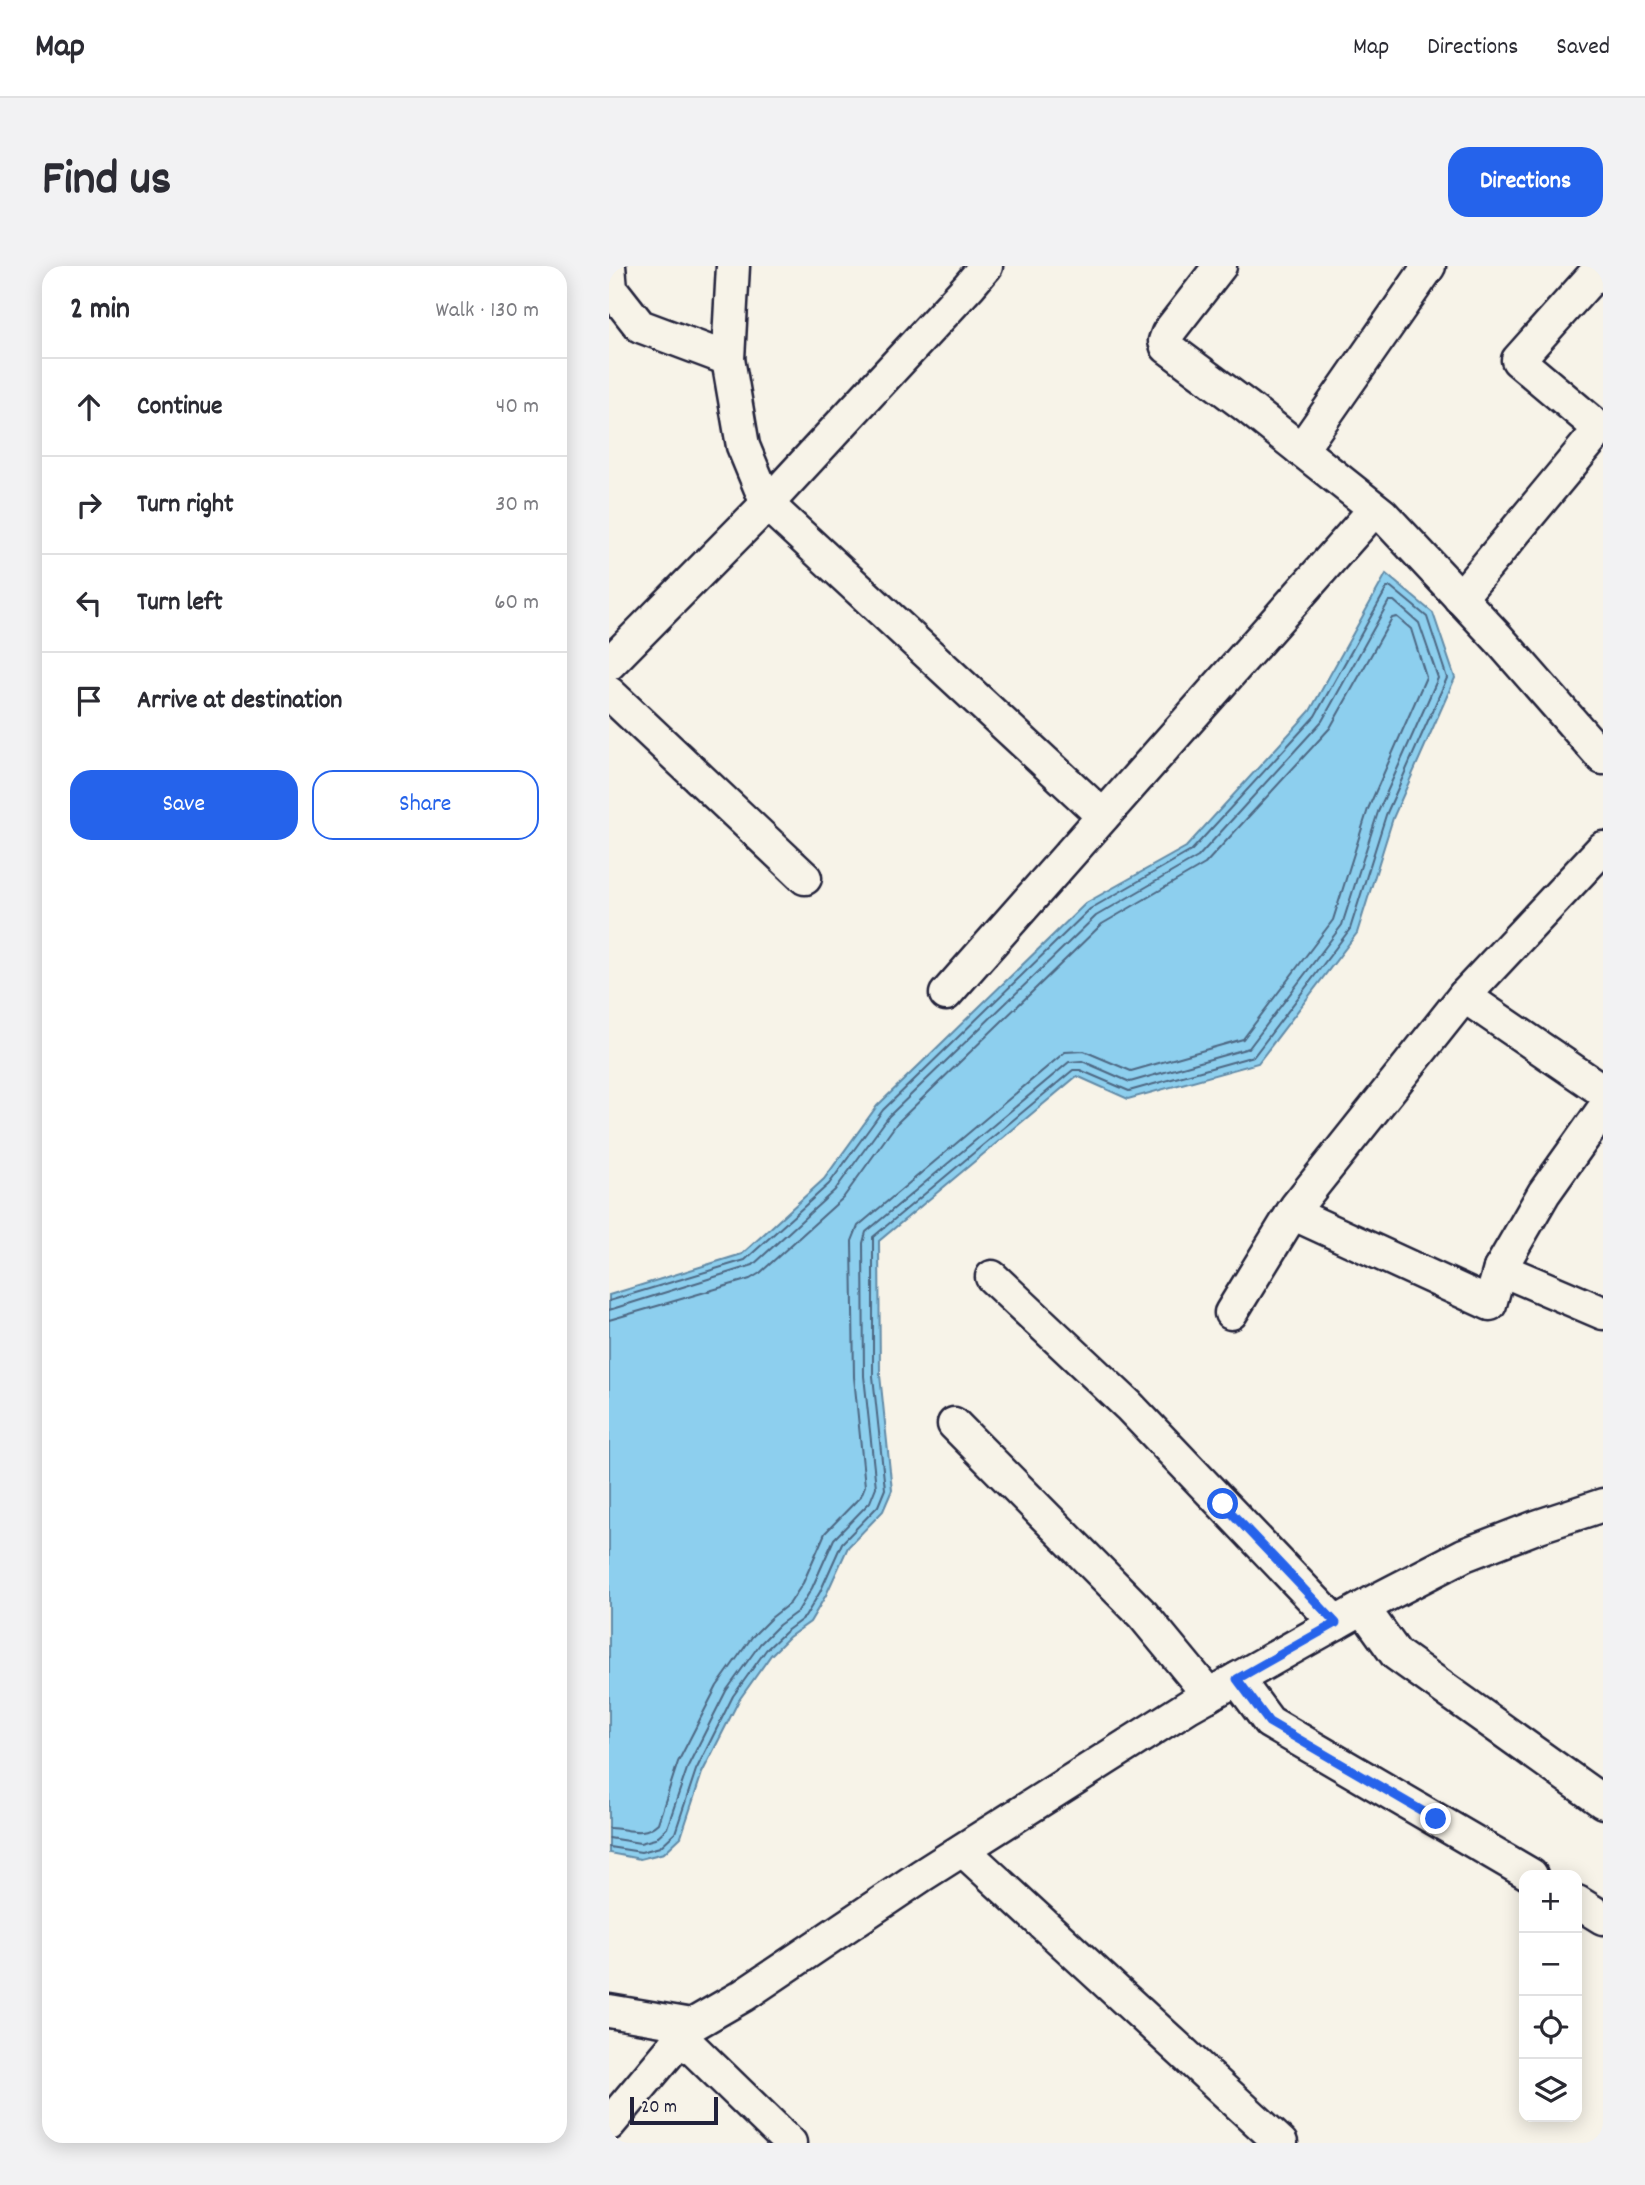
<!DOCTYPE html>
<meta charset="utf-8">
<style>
body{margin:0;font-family:Dekko,sans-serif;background:#f2f2f3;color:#2b2b33}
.controls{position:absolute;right:21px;bottom:21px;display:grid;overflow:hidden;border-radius:14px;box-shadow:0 4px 18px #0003}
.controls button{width:63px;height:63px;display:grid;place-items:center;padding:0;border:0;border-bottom:2px solid #e1e1e2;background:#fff;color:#2b2b33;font:35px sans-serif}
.scale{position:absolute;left:21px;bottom:18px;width:88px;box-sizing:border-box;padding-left:7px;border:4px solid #22223b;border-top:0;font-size:19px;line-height:24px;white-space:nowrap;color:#22223b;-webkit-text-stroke:5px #f7f3e8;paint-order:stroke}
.stop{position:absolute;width:21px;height:21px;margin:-16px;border:5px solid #2563eb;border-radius:50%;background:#fff}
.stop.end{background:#2563eb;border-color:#fff;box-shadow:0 2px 7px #0008}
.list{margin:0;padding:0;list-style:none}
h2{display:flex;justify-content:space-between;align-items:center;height:91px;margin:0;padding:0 28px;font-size:30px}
h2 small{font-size:23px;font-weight:400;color:#7c7c81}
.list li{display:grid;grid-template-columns:46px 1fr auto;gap:21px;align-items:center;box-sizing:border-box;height:98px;padding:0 28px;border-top:2px solid #e1e1e2}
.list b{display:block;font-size:26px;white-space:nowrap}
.list em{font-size:23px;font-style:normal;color:#7c7c81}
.actions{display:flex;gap:14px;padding:21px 28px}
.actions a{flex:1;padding:16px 0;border:2px solid #2563eb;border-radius:21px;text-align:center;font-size:24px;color:#2563eb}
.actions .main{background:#2563eb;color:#fff}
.icon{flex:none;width:38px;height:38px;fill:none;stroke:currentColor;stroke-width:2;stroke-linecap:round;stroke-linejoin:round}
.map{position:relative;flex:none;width:994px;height:1877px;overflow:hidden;border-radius:21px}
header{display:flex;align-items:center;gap:42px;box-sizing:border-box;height:98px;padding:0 35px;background:#fff;border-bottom:2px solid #e1e1e2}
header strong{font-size:33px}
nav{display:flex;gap:38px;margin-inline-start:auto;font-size:24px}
.intro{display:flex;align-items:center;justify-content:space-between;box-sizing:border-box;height:168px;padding:0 42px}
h1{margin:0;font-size:49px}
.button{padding:18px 32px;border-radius:21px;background:#2563eb;color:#fff;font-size:24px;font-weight:700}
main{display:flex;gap:42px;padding:0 42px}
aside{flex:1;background:#fff;border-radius:21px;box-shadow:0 4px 18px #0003}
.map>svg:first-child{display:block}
.water{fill:#8dcfee;stroke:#628aa6;stroke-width:2}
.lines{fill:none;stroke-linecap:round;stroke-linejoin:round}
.shore{stroke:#4d6783;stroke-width:2}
.minor-casing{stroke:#22223b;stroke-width:37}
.minor{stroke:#f7f3e8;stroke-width:32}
.route{stroke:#2563eb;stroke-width:9}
</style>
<header>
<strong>Map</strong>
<nav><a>Map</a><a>Directions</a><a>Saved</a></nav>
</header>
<div class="intro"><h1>Find us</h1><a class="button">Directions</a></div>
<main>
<aside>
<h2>2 min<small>Walk · 130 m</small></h2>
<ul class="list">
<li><svg class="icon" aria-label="ahead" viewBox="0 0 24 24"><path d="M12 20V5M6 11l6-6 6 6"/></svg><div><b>Continue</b></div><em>40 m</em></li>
<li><svg class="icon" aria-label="right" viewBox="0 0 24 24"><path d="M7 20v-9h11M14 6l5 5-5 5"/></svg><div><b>Turn right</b></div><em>30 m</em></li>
<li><svg class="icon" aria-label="left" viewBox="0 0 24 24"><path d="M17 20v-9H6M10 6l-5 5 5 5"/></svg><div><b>Turn left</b></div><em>60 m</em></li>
<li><svg class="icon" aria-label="arrive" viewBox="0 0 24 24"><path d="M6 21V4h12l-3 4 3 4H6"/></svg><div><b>Arrive at destination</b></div></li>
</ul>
<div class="actions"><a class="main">Save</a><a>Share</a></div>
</aside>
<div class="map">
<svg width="994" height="1877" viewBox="0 0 994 1877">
<rect width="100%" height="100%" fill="#f7f3e8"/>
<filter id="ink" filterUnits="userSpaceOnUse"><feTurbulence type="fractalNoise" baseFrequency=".0143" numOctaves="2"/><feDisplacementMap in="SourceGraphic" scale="14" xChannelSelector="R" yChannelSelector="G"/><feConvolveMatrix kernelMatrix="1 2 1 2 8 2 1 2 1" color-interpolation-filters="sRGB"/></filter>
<g filter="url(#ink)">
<polygon class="water" points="777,308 824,347 846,412 784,552 748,667 649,797 519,833 468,810 270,975 271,1109 283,1224 274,1245 239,1281 217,1329 201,1356 180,1371 162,1389 130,1434 93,1507 72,1571 55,1587 31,1593 0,1587 0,1029 133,988 215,913 268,840 477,637 577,581 701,445"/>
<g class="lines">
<g class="shore">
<polyline points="0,1035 136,994 220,918 274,844 481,643 582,585 706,450 778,322 782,321 818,351 838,412 777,549 741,663 645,790 520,825 471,804 464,804 264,971 264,1110 276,1223 269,1240 233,1277 211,1326 196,1351 176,1366 157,1384 124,1430 87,1504 66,1567 51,1581 32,1586 0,1581"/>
<polyline points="0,1044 144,999 226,924 280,850 487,650 589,591 713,455 780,335 785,335 810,357 829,412 769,546 733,659 640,782 521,816 473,795 460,796 257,966 254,977 255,1110 267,1221 261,1236 225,1273 203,1322 189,1345 170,1359 151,1378 117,1425 79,1500 58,1562 46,1573 31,1577 0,1572"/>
<path d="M 0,1054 L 141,1013 L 151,1007 L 234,932 L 288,857 L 493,658 L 596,598 L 721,462 L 783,352 L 788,351 L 802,363 L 817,411 L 759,543 L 724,654 L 634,773 L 522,805 L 475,785 L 456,786 L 249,960 L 243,975 L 245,1111 L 256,1220 L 252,1230 L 216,1267 L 194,1317 L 181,1337 L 162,1352 L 143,1371 L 108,1420 L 69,1496 L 49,1557 C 33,1572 19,1562 0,1562"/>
</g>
<g class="minor-casing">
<g id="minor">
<polyline points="0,0 2,23 31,60 119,93"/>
<polyline points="124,0 119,93 134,180 158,238 494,550"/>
<polyline points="611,0 559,67 556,75 558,81 637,140 773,248 889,372 994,492"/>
<polyline points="692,184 820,0"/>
<polyline points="851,332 991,163 909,94 993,0"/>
<polyline points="0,398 158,238 360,20 377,0"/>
<polyline points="0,427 196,612"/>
<polyline points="337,728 766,243"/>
<polyline points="855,730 994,825"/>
<polyline points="994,844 935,927 891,1003 994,1047"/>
<polyline points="683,947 881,1038 891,1003"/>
<polyline points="383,1011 520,1140 727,1357"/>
<polyline points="622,1047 687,941 855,730 994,582"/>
<polyline points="345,1158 534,1349 600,1429"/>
<polyline points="754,1342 787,1388 994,1536"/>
<polyline points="628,1413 660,1456 922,1609"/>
<polyline points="354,1584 672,1877"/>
<polyline points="968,1636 994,1652"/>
<polyline points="0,1745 83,1759 135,1729 312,1610 580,1440 628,1413 766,1335 855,1289 930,1260 994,1239"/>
<polyline points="72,1771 181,1877"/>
<polyline points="0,1858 83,1759"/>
</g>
</g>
<use href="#minor" class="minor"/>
</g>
</g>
<g class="lines" filter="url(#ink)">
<polyline class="route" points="614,1238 727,1357 628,1413 660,1456 827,1553"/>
</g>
</svg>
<div class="controls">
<button>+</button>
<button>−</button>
<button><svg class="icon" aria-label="locate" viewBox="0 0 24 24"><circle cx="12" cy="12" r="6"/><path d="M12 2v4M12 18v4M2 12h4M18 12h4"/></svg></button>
<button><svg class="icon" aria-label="layers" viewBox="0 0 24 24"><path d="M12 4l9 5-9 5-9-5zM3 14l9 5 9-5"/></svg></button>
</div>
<div class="scale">20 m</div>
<div class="stop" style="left:614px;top:1238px"></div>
<div class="stop end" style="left:827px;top:1553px"></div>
</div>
</main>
